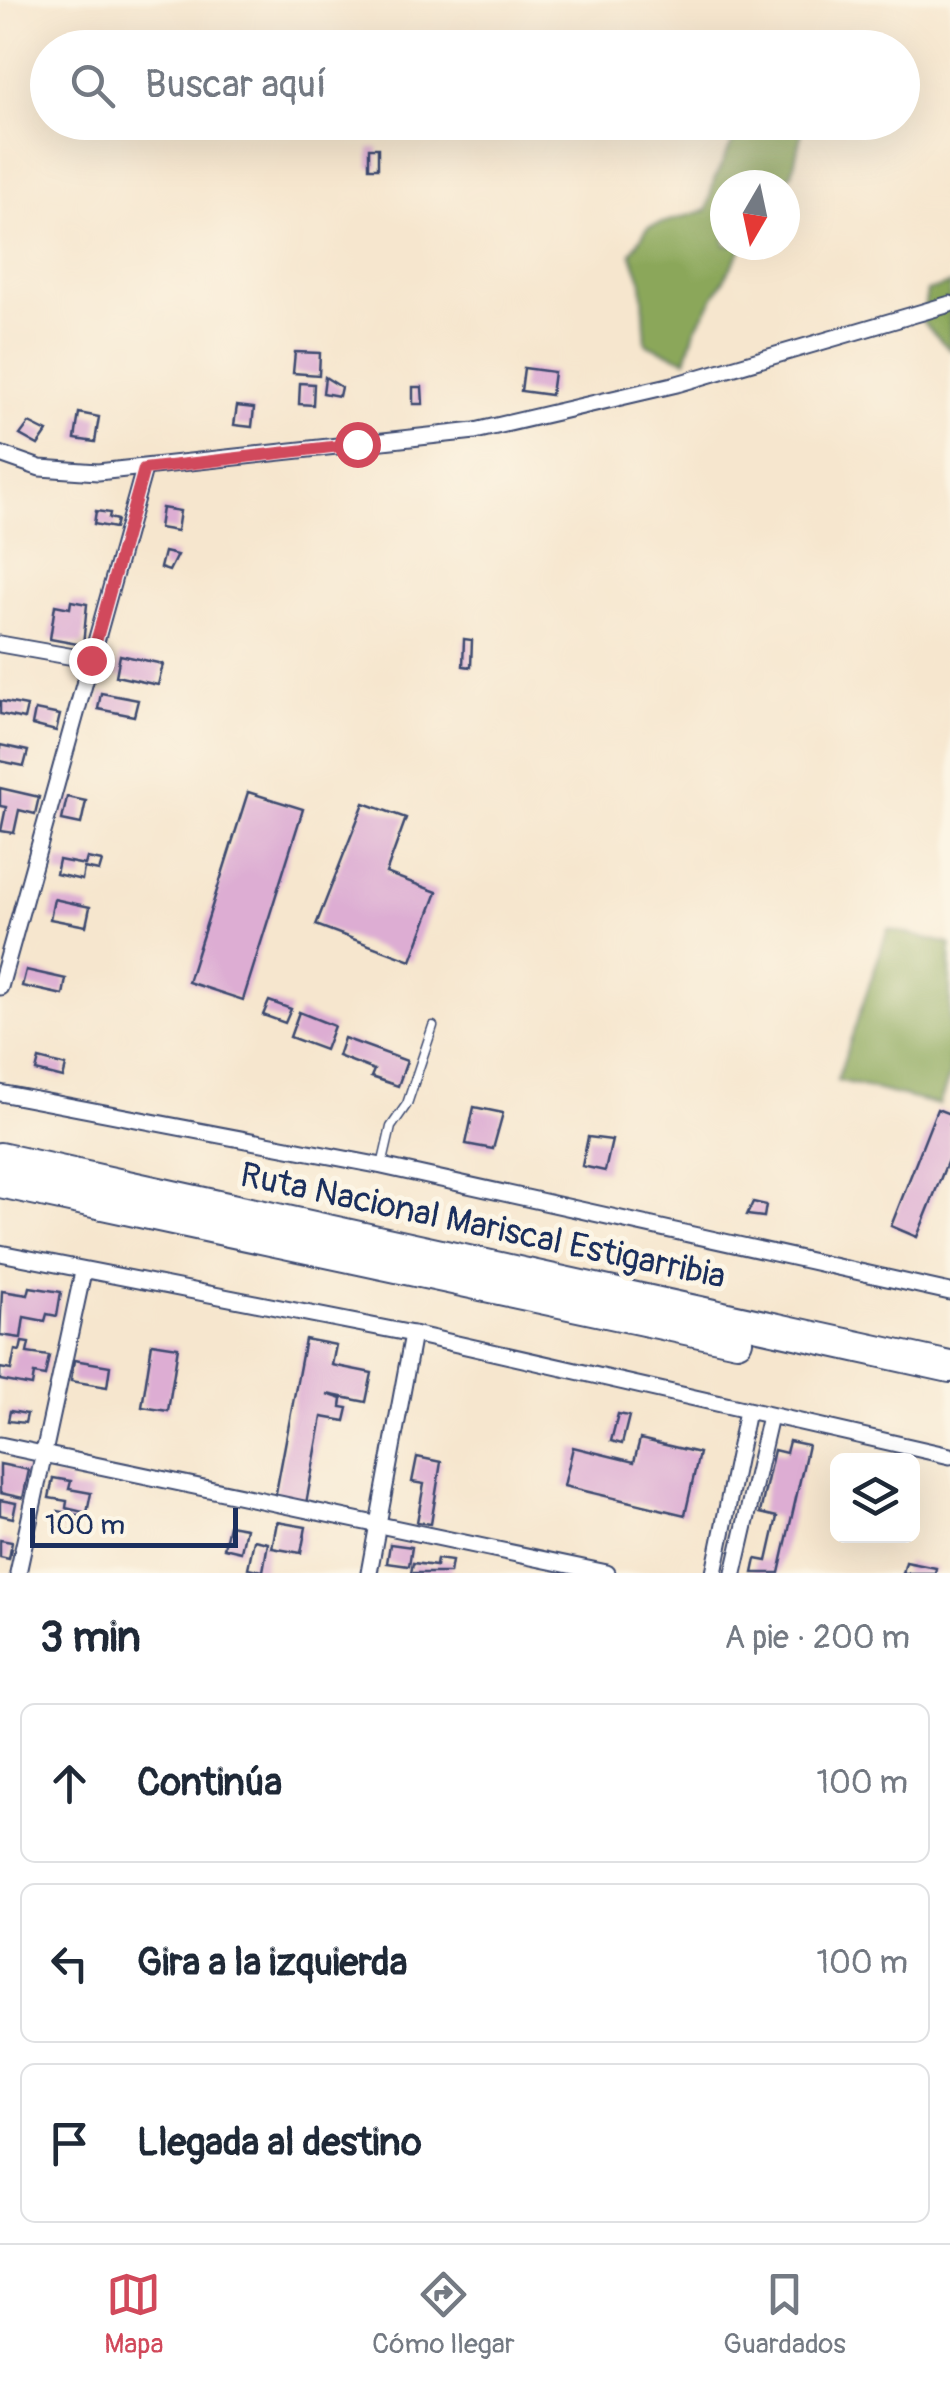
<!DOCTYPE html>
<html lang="es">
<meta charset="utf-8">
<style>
body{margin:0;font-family:Pangolin,sans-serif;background:#f2f2f3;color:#1f2937}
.controls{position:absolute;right:30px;bottom:30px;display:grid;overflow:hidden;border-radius:15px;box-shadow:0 10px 40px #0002}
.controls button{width:90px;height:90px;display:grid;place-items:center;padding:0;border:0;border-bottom:2px solid #e0e1e3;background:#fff;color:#1f2937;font:50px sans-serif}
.compass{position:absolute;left:710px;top:170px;width:90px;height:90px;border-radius:50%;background:#fff;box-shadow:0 10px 40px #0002;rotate:189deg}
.scale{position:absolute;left:30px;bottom:25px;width:208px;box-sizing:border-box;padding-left:10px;border:5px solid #1b2f5e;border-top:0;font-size:28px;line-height:35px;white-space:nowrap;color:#1b2f5e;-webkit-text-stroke:8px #fcf5e5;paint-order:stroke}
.stop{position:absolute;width:30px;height:30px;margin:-22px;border:8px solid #d1495b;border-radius:50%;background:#fff}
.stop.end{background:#d1495b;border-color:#fff;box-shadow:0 2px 10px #0008}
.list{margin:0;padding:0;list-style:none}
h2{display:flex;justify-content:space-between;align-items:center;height:130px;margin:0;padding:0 40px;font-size:42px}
h2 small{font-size:32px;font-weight:400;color:#747a83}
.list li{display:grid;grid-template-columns:65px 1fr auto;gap:30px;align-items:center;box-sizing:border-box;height:160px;margin:0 20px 20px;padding:0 20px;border:2px solid #e0e1e3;border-radius:15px}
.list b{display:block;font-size:38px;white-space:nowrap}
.list em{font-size:32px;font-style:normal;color:#747a83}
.icon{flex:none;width:55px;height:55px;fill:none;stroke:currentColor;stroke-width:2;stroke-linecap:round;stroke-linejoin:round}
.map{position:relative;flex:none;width:950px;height:1573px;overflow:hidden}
.search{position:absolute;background:#fff;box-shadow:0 10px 40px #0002;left:30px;right:30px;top:30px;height:110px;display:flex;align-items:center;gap:25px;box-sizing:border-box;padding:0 35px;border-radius:55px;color:#747a83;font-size:38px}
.sheet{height:670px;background:#fff}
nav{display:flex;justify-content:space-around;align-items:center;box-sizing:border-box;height:140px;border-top:2px solid #e0e1e3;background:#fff;font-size:28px;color:#747a83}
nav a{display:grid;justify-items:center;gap:5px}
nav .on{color:#d1495b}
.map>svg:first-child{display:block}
.forest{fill:#8ba75a;stroke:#536b5c;stroke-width:2.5}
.building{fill:#ddadd3}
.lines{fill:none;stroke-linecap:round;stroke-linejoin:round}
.lane-casing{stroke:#3c4a6f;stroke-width:11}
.street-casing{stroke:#3c4a6f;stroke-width:19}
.highway-casing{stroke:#3c4a6f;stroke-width:34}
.lane{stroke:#fff;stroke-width:8}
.street{stroke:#fff;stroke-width:15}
.highway{stroke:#fff;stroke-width:30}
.route{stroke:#d1495b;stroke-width:12}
.labels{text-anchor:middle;stroke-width:10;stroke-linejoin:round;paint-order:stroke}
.street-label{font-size:35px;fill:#1b2f5e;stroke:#fcf5e5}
</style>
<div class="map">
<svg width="950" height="1573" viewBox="0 0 950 1573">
<rect width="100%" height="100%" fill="#fcf5e5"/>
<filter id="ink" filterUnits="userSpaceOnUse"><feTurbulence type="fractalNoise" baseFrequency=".01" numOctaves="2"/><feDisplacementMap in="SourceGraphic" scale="20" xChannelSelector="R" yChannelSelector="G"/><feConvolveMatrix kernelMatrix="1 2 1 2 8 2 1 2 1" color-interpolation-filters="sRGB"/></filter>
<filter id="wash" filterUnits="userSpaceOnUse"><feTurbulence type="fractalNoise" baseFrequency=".0048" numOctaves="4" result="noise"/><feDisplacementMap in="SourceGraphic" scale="40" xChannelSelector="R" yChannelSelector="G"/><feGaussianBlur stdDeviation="2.25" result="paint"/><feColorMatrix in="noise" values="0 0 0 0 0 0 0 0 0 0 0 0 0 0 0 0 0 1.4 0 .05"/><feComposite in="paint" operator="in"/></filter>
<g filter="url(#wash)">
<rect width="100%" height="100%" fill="#f6e6ce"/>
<g class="forest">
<polygon points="742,123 804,123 792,173 784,185 725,185 725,245 744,245 695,330 686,360 646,344 642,282 631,253 648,227 707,210 714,180"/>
<polygon points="950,284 950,350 922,321 927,291"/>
<polygon points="888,929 950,944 950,1075 939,1105 837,1080"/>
</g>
<g id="blocks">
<g class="building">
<rect x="369" y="148" width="9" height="20"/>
<polygon points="295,352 320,353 319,375 293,373"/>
<polygon points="524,368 554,372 551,395 521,391"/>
<polygon points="325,377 341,387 339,396 323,393"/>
<polygon points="300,383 314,384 313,405 299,404"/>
<polygon points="413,387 422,387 423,404 413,404"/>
<polygon points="237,406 254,408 252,427 234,425"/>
<polygon points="79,413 99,417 95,442 75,439"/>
<polygon points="29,423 47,432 38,445 20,435"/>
<polygon points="162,508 180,511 177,531 159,528"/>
<polygon points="96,511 110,513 109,518 117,520 115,528 94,524"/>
<polygon points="164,552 177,555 169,571 160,568"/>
<polygon points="71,601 87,604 83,645 50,639 55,605 70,608"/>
<polygon points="464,639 472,640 471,667 463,666"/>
<polygon points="120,655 163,664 158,685 116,676"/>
<polygon points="101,693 138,700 134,716 98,709"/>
<polygon points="0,701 27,706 24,719 0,714"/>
<polygon points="35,710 60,715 56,731 32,725"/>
<polygon points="0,745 28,751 24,766 0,761"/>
<polygon points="0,788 39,797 35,814 19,810 14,833 1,831 6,807 0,806"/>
<polygon points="248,792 303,809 243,1000 188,982"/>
<polygon points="67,797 86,801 81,824 62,820"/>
<polygon points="364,803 406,818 386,873 437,892 411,961 316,925"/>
<polygon points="87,858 102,861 99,871 84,868 82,880 56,874 59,860 85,865"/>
<polygon points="54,899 90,907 86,926 50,919"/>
<polygon points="26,970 66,979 63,995 22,986"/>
<polygon points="269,1001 291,1009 285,1023 263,1015"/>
<polygon points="299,1012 334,1026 325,1050 290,1037"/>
<polygon points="344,1038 407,1061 398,1086 371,1077 374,1070 338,1056"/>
<polygon points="39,1059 66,1066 63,1078 36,1071"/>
<polygon points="474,1107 503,1113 493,1149 466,1144"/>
<polygon points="937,1109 950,1114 950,1155 917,1237 891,1226"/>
<polygon points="588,1137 612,1140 605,1171 582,1166"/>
<polygon points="753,1202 766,1205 764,1217 747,1215"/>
<polygon points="30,1287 61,1292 57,1316 47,1314 45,1321 24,1317 21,1338 0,1335 2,1291 28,1295"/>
<polygon points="305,1339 336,1345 332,1365 372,1373 366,1402 327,1394 342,1399 341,1407 348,1408 345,1421 322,1417 306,1504 275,1498"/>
<polygon points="22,1342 29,1343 27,1353 49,1356 45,1376 34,1374 32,1386 0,1380 0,1368 11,1370 15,1350 20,1351"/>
<polygon points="152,1343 178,1347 168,1411 142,1407"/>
<polygon points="74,1360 110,1366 107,1387 71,1381"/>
<polygon points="10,1411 27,1414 25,1423 8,1421"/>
<polygon points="618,1414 629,1416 622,1444 611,1441"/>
<polygon points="640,1439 699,1453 685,1515 564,1486 573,1447 634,1462"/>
<polygon points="789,1441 808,1445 779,1573 753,1573 756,1559 767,1561 777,1517 760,1513 774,1450 786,1453"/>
<polygon points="417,1457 441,1462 431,1524 417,1522 424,1484 412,1482"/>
<polygon points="0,1464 29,1470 23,1498 0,1493"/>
<polygon points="53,1478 71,1481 69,1489 91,1493 87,1513 66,1508 67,1501 49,1498"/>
<polygon points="0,1500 16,1503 13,1518 0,1515"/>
<polygon points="58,1511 79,1515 76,1532 55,1528"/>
<polygon points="277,1522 306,1527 301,1553 272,1548"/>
<polygon points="229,1525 246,1528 241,1552 224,1548"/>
<polygon points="0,1540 12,1542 9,1559 0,1557"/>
<polygon points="254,1540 268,1543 263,1571 248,1568"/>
<polygon points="390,1544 412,1547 409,1566 387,1563"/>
<polygon points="437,1559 452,1561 450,1573 411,1573 413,1563 436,1566"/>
<polygon points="906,1562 936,1568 935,1573 903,1573"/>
</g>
</g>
</g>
<g filter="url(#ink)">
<use href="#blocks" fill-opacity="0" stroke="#3c4a6f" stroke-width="2.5"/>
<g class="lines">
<g class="lane-casing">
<polyline id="lane" points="382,1166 391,1127 407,1104 433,1026"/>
</g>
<g class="street-casing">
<g id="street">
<polyline points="0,454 40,468 98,472 475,431 677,384 950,304"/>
<polyline points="0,644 91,660"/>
<polyline points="0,987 144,469"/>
<polyline points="0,1093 382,1166 950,1292"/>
<polyline points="0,1253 413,1334 950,1456"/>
<polyline points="0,1445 607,1573"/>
<polyline points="18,1573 83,1272"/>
<polyline points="369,1573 413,1334"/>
<polyline points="714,1573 747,1411"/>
<polyline points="734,1573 770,1416"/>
</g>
</g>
<g class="highway-casing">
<g id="highway">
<polyline points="0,1158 950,1367"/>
<polyline points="0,1182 737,1340"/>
</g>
</g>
<use href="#lane" class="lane"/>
<use href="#street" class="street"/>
<use href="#highway" class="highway"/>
</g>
</g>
<g class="lines" filter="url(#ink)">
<polyline class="route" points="91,660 144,469 357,444"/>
</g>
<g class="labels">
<g class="street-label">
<text transform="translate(483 1225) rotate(12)" y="12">Ruta Nacional Mariscal Estigarribia</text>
</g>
</g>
</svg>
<div class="controls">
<button><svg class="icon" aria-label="layers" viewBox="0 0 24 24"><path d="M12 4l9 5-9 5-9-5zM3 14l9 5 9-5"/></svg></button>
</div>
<svg class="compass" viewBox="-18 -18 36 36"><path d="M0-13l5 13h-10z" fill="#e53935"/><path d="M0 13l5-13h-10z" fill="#747a83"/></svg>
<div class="scale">100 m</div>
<div class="stop" style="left:357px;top:444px"></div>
<div class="stop end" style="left:91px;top:660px"></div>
<div class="search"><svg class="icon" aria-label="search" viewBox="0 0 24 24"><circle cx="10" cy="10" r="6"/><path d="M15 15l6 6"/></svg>Buscar aquí</div>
</div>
<section class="sheet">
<h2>3 min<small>A pie · 200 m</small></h2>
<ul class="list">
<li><svg class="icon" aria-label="ahead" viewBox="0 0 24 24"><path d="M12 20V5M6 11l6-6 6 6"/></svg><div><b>Continúa</b></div><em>100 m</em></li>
<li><svg class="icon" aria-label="left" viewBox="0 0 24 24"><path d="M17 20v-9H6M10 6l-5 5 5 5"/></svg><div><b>Gira a la izquierda</b></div><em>100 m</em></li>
<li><svg class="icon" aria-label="arrive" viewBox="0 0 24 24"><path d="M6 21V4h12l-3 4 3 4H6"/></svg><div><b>Llegada al destino</b></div></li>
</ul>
</section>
<nav>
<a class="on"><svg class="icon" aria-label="map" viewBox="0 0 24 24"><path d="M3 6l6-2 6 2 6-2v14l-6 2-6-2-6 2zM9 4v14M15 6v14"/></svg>Mapa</a>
<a><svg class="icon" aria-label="directions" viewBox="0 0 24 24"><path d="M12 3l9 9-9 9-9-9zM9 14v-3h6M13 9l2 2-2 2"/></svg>Cómo llegar</a>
<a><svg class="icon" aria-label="saved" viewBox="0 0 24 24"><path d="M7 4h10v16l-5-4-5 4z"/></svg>Guardados</a>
</nav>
